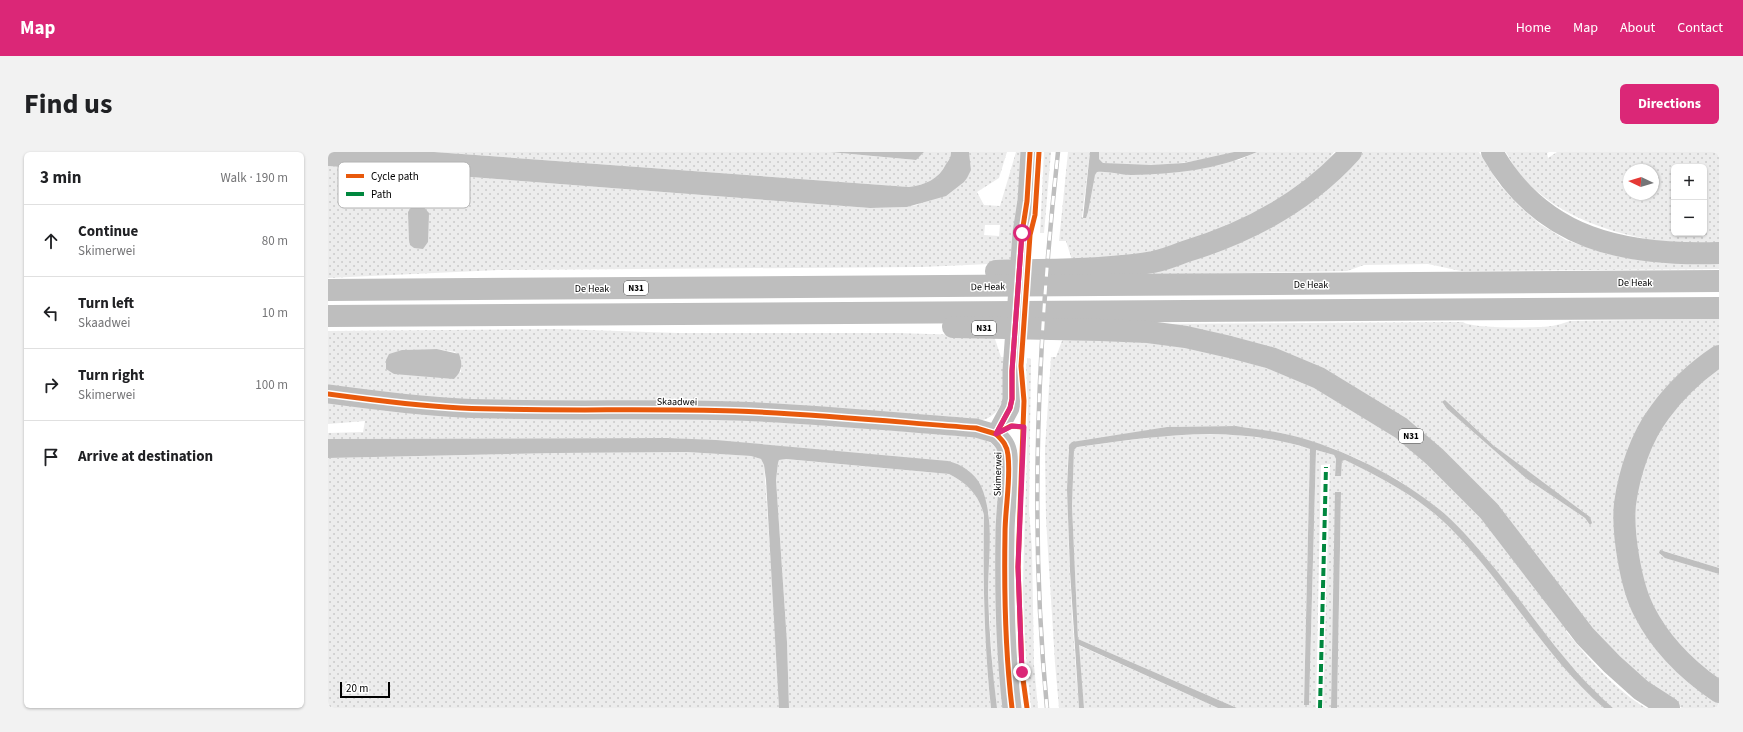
<!DOCTYPE html>
<meta charset="utf-8">
<style>
body{margin:0;font-family:"Source Sans 3",sans-serif;background:#f2f2f2;color:#202124}
.controls{position:absolute;right:12px;top:12px;display:grid;overflow:hidden;border-radius:6px;box-shadow:0 1px 3px #0004}
.controls button{width:36px;height:36px;display:grid;place-items:center;padding:0;border:0;border-bottom:1px solid #e0e0e0;background:#fff;color:#202124;font:20px sans-serif}
.compass{position:absolute;left:1295px;top:12px;width:36px;height:36px;border-radius:50%;background:#fff;box-shadow:0 1px 3px #0004;rotate:274deg}
.scale{position:absolute;left:12px;bottom:10px;width:50px;box-sizing:border-box;padding-left:4px;border:2px solid #000;border-top:0;font-size:11px;line-height:14px;white-space:nowrap;color:#000;-webkit-text-stroke:3px #fff;paint-order:stroke}
.stop{position:absolute;width:12px;height:12px;margin:-9px;border:3px solid #db2777;border-radius:50%;background:#fff}
.stop.end{background:#db2777;border-color:#fff;box-shadow:0 1px 4px #0008}
.list{margin:0;padding:0;list-style:none}
h2{display:flex;justify-content:space-between;align-items:center;height:52px;margin:0;padding:0 16px;font-size:17px}
h2 small{font-size:13px;font-weight:400;color:#757577}
.list li{display:grid;grid-template-columns:26px 1fr auto;gap:12px;align-items:center;box-sizing:border-box;height:72px;padding:0 16px;border-top:1px solid #e0e0e0}
.list b{display:block;font-size:15px;white-space:nowrap}
.list p{margin:0;font-size:13px;white-space:nowrap;color:#757577}
.list em{font-size:13px;font-style:normal;color:#757577}
.icon{flex:none;width:22px;height:22px;fill:none;stroke:currentColor;stroke-width:2;stroke-linecap:round;stroke-linejoin:round}
.map{position:relative;flex:none;width:1391px;height:556px;overflow:hidden;border-radius:6px}
header{display:flex;align-items:center;gap:24px;box-sizing:border-box;height:56px;padding:0 20px;background:#db2777;color:#fff}
header strong{font-size:19px}
nav{display:flex;gap:22px;margin-inline-start:auto;font-size:14px}
.intro{display:flex;align-items:center;justify-content:space-between;box-sizing:border-box;height:96px;padding:0 24px}
h1{margin:0;font-size:28px}
.button{padding:10px 18px;border-radius:6px;background:#db2777;color:#fff;font-size:14px;font-weight:700}
main{display:flex;gap:24px;padding:0 24px}
aside{flex:1;background:#fff;border-radius:6px;box-shadow:0 1px 3px #0004}
.map>svg:first-child{display:block}
.grass{fill:url(#grass-dots);fill-rule:evenodd}
.water{fill:#bfbfbf}
.lines{fill:none;stroke-linecap:round;stroke-linejoin:round}
.minor{stroke:#bebebe;stroke-width:19}
.highway{stroke:#bebebe;stroke-width:22}
.rail-casing{stroke:#bebebe;stroke-width:4.5}
.rail{stroke:#fff;stroke-width:3;stroke-dasharray:9;stroke-linecap:butt}
.quiet{stroke:#00873e;stroke-width:4;stroke-dasharray:8 4;stroke-linecap:butt}
.cycleway-casing{stroke:#fff;stroke-width:8}
.cycleway{stroke:#e8590c;stroke-width:5}
.route{stroke:#db2777;stroke-width:5}
.labels{text-anchor:middle;stroke-width:3;stroke-linejoin:round;paint-order:stroke}
.shield{fill:#fff;stroke:#4c4c4c;stroke-width:1}
.shield-label{font-size:9px;font-weight:bold;fill:#000}
.street-label{font-size:10px;fill:#000;stroke:#fff}
.key{fill:#fff;stroke:#b2b2b2;stroke-width:1}
.key-label{font-size:11px;fill:#000}
</style>
<header>
<strong>Map</strong>
<nav><a>Home</a><a>Map</a><a>About</a><a>Contact</a></nav>
</header>
<div class="intro"><h1>Find us</h1><a class="button">Directions</a></div>
<main>
<aside>
<h2>3 min<small>Walk · 190 m</small></h2>
<ul class="list">
<li><svg class="icon" aria-label="ahead" viewBox="0 0 24 24"><path d="M12 20V5M6 11l6-6 6 6"/></svg><div><b>Continue</b><p>Skimerwei</p></div><em>80 m</em></li>
<li><svg class="icon" aria-label="left" viewBox="0 0 24 24"><path d="M17 20v-9H6M10 6l-5 5 5 5"/></svg><div><b>Turn left</b><p>Skaadwei</p></div><em>10 m</em></li>
<li><svg class="icon" aria-label="right" viewBox="0 0 24 24"><path d="M7 20v-9h11M14 6l5 5-5 5"/></svg><div><b>Turn right</b><p>Skimerwei</p></div><em>100 m</em></li>
<li><svg class="icon" aria-label="arrive" viewBox="0 0 24 24"><path d="M6 21V4h12l-3 4 3 4H6"/></svg><div><b>Arrive at destination</b></div></li>
</ul>
</aside>
<div class="map">
<svg width="1391" height="556" viewBox="0 0 1391 556">
<defs>
<pattern id="grass-dots" width="8" height="8" patternUnits="userSpaceOnUse"><rect width="8" height="8" fill="#ececec"/><path d="M2 2h.1M6 6h.1" fill="none" stroke="#c9c9c9" stroke-width="1.8" stroke-linecap="round"/></pattern>
</defs>
<rect width="100%" height="100%" fill="#fff"/>
<g class="grass">
<path d="M 106,0 L 502,0 L 587,8 L 596,0 L 623,0 C 623,5 621,8 618,12 C 611,27 597,33 581,35 Z"/>
<path d="M 641,0 L 679,0 L 671,26 L 649,40 L 656,53 L 672,54 L 688,0 L 695,0 L 684,111 L 594,115 L 170,118 L 0,126 L 0,14 L 542,56 L 579,55 L 589,53 L 643,18 ZM 657,73 L 672,73 L 671,84 L 656,83 Z"/>
<polygon points="716,0 723,0 716,81 712,81"/>
<polygon points="740,0 762,0 754,65 755,66 767,22 769,20 911,8 929,0 1006,0 987,26 916,72 828,101 744,108 738,89 731,89"/>
<path d="M 771,0 L 906,0 C 863,12 820,17 775,11 L 771,7 Z"/>
<polygon points="1032,0 1151,0 1171,32 1191,54 1212,72 1238,88 1276,101 1310,108 1391,106 1391,117 1133,119 1100,112 1036,113 1019,119 805,123 870,104"/>
<path d="M 1178,0 L 1221,0 L 1219,1 L 1220,6 L 1229,0 L 1391,0 L 1391,92 C 1373,91 1354,92 1336,90 C 1283,82 1226,64 1191,21 C 1186,15 1182,7 1178,0 ZM 1346,15 L 1376,15 L 1376,81 L 1346,81 ZM 1301,18 L 1325,18 L 1325,42 L 1301,42 Z"/>
<path d="M 1391,167 L 1391,197 L 1309,284 L 1297,428 L 1391,548 L 1391,556 L 1354,556 L 1333,545 L 1311,528 L 1236,448 L 1036,245 L 808,172 L 1135,170 C 1143,177 1212,176 1224,174 C 1230,173 1236,171 1242,169 ZM 1117,248 L 1165,293 L 1209,327 L 1254,359 L 1260,371 L 1257,366 L 1199,327 L 1119,257 Z"/>
<path d="M 229,177 L 350,181 L 570,181 L 666,184 L 673,205 L 676,205 C 676,232 683,260 652,269 C 545,262 438,253 331,249 C 275,247 219,251 163,249 C 109,247 54,241 0,235 L 0,179 ZM 109,197 L 127,200 L 133,207 L 133,220 L 74,198 Z"/>
<path d="M 735,186 L 860,192 L 975,227 L 1068,281 L 1149,356 L 1241,474 L 1238,479 C 1262,508 1285,536 1318,556 L 1285,556 L 1269,542 L 1238,508 L 1159,407 L 1103,351 L 1070,328 L 1030,307 L 1004,296 L 954,281 L 908,274 L 839,275 L 740,297 C 738,383 744,470 751,556 L 731,556 L 727,511 L 718,367 L 717,297 L 723,205 L 728,205 Z"/>
<path d="M 699,206 L 703,207 L 701,358 L 704,397 L 706,513 L 710,556 L 703,556 C 699,517 695,477 695,437 C 696,362 702,287 698,212 L 699,211 Z"/>
<polygon points="1391,212 1391,416 1336,399 1332,403 1391,422 1391,531 1343,487 1316,439 1304,377 1313,314 1346,251"/>
<path d="M 0,249 L 353,265 L 481,272 L 649,285 L 663,291 L 672,301 L 676,556 L 669,556 L 665,525 L 660,440 L 661,362 L 640,318 C 540,305 441,290 340,286 L 0,287 L 0,281 L 35,280 L 37,269 L 0,272 Z"/>
<path d="M 841,283 L 909,283 L 951,288 L 982,297 L 976,553 L 981,553 L 988,298 L 1006,303 L 1008,307 L 1007,323 L 1013,324 L 1014,309 L 1017,308 C 1056,327 1096,348 1126,380 C 1180,435 1217,505 1276,556 L 1009,556 L 1013,340 L 1008,340 L 1003,556 L 995,556 L 1002,312 L 993,313 L 988,556 L 909,556 L 750,487 L 744,354 L 746,298 L 749,295 Z"/>
<polygon points="359,300 423,304 433,307 436,313 448,484 451,556 0,556 0,306 228,301"/>
<path d="M 457,307 L 621,322 C 639,331 651,343 656,363 C 655,427 656,492 663,556 L 461,556 L 459,490 L 448,328 L 450,311 L 451,308 Z"/>
<polygon points="750,493 890,556 756,556"/>
</g>
<g class="water">
<path d="M 0,0 L 106,0 L 581,35 C 597,33 611,27 618,12 C 621,8 623,5 623,0 L 641,0 L 643,18 L 639,26 L 636,30 L 618,44 L 579,55 L 542,56 L 0,14 Z"/>
<polygon points="502,0 596,0 588,8"/>
<path d="M 762,0 L 771,0 L 771,7 L 775,11 L 823,13 L 856,11 L 906,0 L 929,0 C 888,18 847,22 803,23 C 792,23 781,19 769,20 L 767,23 L 760,60 L 758,66 L 755,66 Z"/>
<polygon points="86,51 92,51 101,61 100,90 95,97 86,96 82,93 81,88 80,60"/>
<path d="M 109,197 L 131,202 C 135,212 134,219 126,227 L 66,222 L 58,217 L 58,208 L 61,202 L 74,198 Z"/>
<polygon points="1117,248 1165,293 1262,365 1264,371 1262,373 1257,366 1199,327 1119,257 1115,251 1115,249"/>
<path d="M 908,274 C 923,277 939,278 953,281 C 1005,292 1061,319 1103,351 C 1124,366 1142,387 1158,406 C 1201,456 1235,513 1285,556 L 1276,556 C 1217,505 1180,435 1126,380 C 1096,348 1056,327 1017,308 L 1014,309 L 1013,324 L 1007,324 L 1008,307 L 1006,303 L 988,298 L 981,553 L 976,553 L 982,297 C 906,272 827,284 749,295 L 746,298 L 744,354 L 750,487 L 909,556 L 890,556 L 751,493 L 756,556 L 751,556 L 742,419 L 739,337 L 741,293 L 744,290 L 839,275 Z"/>
<path d="M 340,286 L 388,288 L 620,309 C 633,312 647,321 653,334 C 667,367 660,405 660,440 C 661,479 664,518 669,556 L 663,556 C 656,492 655,427 656,363 C 651,343 639,331 621,322 L 458,307 L 451,308 L 450,311 L 448,328 L 459,490 L 461,556 L 451,556 L 438,328 L 436,313 L 433,307 L 423,304 L 359,300 L 228,301 L 0,306 L 0,287 Z"/>
<polygon points="1007,340 1013,340 1009,556 1003,556"/>
<polygon points="1332,398 1391,416 1391,422 1337,406 1331,401"/>
</g>
<g class="lines">
<g class="minor">
<path d="M 0,242 C 44,248 89,254 133,256 C 224,260 316,256 407,259 C 487,262 568,270 648,276 L 668,282"/>
<path d="M 684,556 C 677,498 676,440 677,382 C 677,356 683,328 680,303 C 679,293 675,289 668,282 L 682,256 L 684,247 L 684,219 L 694,81 L 699,49 L 702,0"/>
</g>
<g class="highway">
<path d="M 1164,0 C 1214,88 1297,104 1391,101"/>
<path d="M 668,119 C 720,117 773,119 825,110 C 835,108 846,104 856,100 C 919,81 979,49 1023,0"/>
<polyline points="0,138 1391,129"/>
<polyline points="0,164 1391,156"/>
<polyline points="625,175 772,178 820,180 858,185 902,195 943,206 991,226 1073,276 1107,305 1161,359 1257,484 1284,512 1313,538 1341,556"/>
<path d="M 1391,204 C 1367,220 1349,237 1332,260 C 1313,285 1301,321 1297,352 C 1294,381 1303,434 1316,459 C 1333,493 1360,519 1391,540"/>
</g>
<g class="rail-casing">
<path id="rail" d="M 719,556 C 701,371 710,184 730,0"/>
</g>
<use href="#rail" class="rail"/>
<polyline class="quiet" points="992,556 998,315"/>
<g class="cycleway-casing">
<g id="cycleway">
<path d="M 0,242 C 44,248 89,254 133,256 C 224,260 316,256 407,259 C 487,262 568,270 648,276 L 668,282 L 683,274 L 695,275"/>
<path d="M 684,556 C 677,498 676,440 677,382 C 677,356 683,328 680,303 C 679,293 675,289 668,282 L 682,256 L 684,247 L 684,219 L 694,81 L 699,49 L 702,0"/>
<polyline points="699,556 694,520 690,415 696,249 693,214 702,83 707,63 711,0"/>
</g>
</g>
<use href="#cycleway" class="cycleway"/>
</g>
<g class="lines">
<polyline class="route" points="694,81 684,219 684,247 682,256 668,282 684,274 696,275 690,415 694,520"/>
</g>
<g class="labels">
<g class="shield">
<rect x="296" y="129" width="24" height="14" rx="3"/>
<rect x="644" y="169" width="24" height="14" rx="3"/>
<rect x="1071" y="277" width="24" height="14" rx="3"/>
</g>
<g class="shield-label">
<text x="308" y="139">N31</text>
<text x="656" y="179">N31</text>
<text x="1083" y="287">N31</text>
</g>
<g class="street-label">
<text x="1307" y="134">De Heak</text>
<text x="983" y="136">De Heak</text>
<text transform="translate(660 134) rotate(-1)" y="4">De Heak</text>
<text x="264" y="140">De Heak</text>
<text transform="translate(349 249) rotate(1)" y="4">Skaadwei</text>
<text transform="translate(669 322) rotate(-89)" y="4">Skimerwei</text>
</g>
</g>
<rect x="10" y="10" width="132" height="46" rx="6" class="key"/>
<rect x="18" y="22" width="18" height="4" fill="#e8590c"/>
<rect x="18" y="40" width="18" height="4" fill="#00873e"/>
<g class="key-label">
<text x="43" y="28">Cycle path</text>
<text x="43" y="46">Path</text>
</g>
</svg>
<div class="controls">
<button>+</button>
<button>−</button>
</div>
<svg class="compass" viewBox="-18 -18 36 36"><path d="M0-13l5 13h-10z" fill="#e53935"/><path d="M0 13l5-13h-10z" fill="#757577"/></svg>
<div class="scale">20 m</div>
<div class="stop" style="left:694px;top:81px"></div>
<div class="stop end" style="left:694px;top:520px"></div>
</div>
</main>
